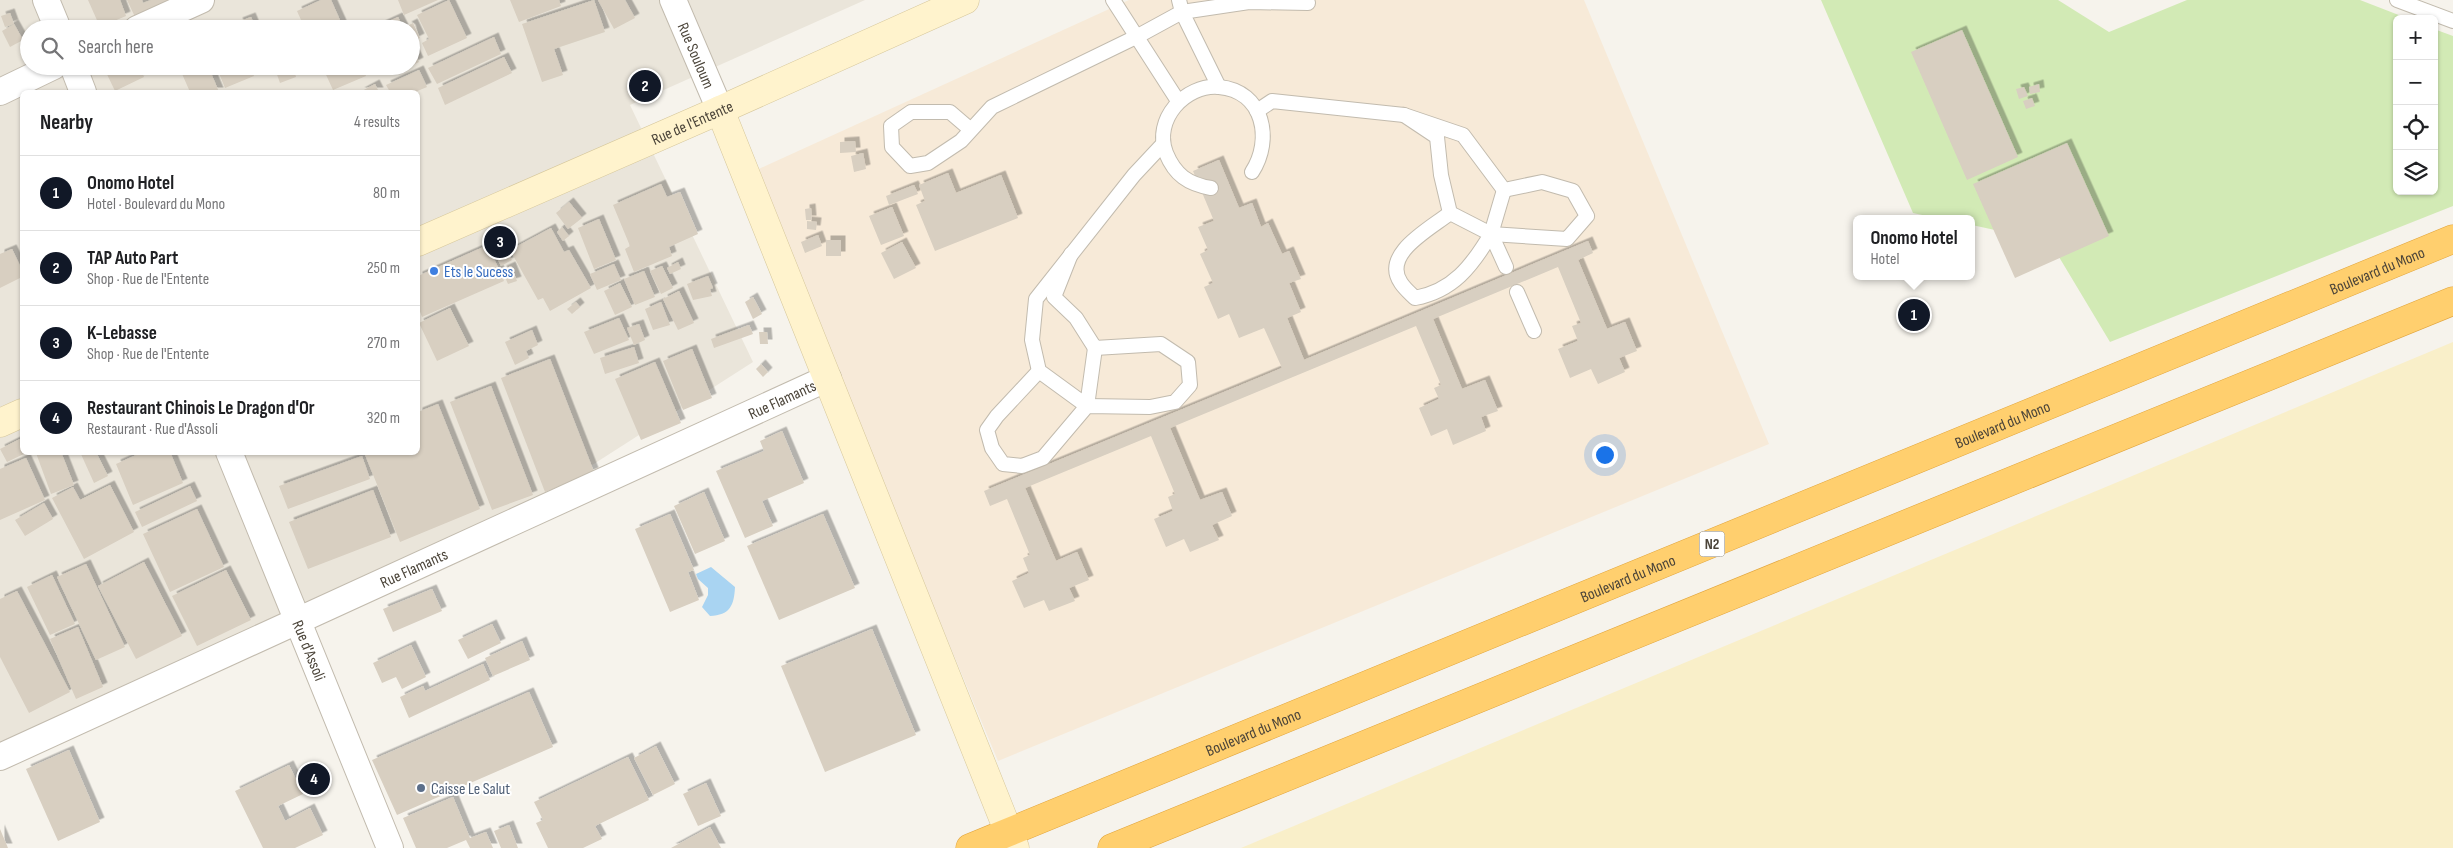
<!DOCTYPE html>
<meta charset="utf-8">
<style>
body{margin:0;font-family:"Sofia Sans Condensed",sans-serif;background:#f6f6f6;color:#202124}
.controls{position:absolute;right:15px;top:15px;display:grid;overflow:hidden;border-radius:8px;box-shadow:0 1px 4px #0004}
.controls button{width:45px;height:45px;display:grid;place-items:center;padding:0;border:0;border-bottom:1px solid #e0e0e0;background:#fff;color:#202124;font:25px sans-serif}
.you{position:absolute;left:1604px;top:454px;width:18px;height:18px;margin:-12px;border:4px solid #fff;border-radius:50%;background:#1a73e8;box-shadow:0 0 0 8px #1a73e833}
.badge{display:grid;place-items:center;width:32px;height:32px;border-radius:50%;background:#111827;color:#fff;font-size:16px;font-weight:700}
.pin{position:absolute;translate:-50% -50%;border:2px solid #fff;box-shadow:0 1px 5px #0006}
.popup{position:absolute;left:1853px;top:215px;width:122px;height:65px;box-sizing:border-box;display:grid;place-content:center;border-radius:8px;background:#fff;filter:drop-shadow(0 1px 4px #0005);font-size:16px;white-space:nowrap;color:#757577}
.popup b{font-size:19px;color:#202124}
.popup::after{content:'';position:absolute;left:50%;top:100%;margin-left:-10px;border:10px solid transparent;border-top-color:#fff}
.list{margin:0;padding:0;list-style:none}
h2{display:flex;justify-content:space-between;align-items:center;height:65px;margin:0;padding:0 20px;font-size:21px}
h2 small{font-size:16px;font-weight:400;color:#757577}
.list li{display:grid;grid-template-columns:32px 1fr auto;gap:15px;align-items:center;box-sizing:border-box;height:75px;padding:0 20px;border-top:1px solid #e0e0e0}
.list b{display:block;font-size:19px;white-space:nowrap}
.list p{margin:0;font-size:16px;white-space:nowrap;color:#757577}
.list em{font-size:16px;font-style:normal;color:#757577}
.icon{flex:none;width:28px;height:28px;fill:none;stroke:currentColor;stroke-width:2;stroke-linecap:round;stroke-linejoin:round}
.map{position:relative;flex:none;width:2453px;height:848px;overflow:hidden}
.search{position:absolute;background:#fff;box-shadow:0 1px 4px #0004;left:20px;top:20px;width:400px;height:55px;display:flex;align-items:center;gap:12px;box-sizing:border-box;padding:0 18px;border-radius:28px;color:#757577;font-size:19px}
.panel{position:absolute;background:#fff;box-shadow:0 1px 4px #0004;left:20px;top:90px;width:400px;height:365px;border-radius:8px}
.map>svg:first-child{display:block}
.residential{fill:#eae5da;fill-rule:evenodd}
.commercial{fill:#f7ead8}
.green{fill:#d2eab5}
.sand{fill:#f9efc9}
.water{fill:#a9d4f2}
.building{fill:#d8cfc1;filter:url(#shadow)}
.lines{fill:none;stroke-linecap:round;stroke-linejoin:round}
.lane-casing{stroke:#c2bbae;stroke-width:16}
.street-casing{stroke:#c2bbae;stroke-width:28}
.secondary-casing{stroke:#d6c79b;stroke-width:29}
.highway-casing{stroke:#e0a43c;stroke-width:29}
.lane{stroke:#fff;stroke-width:14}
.street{stroke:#fff;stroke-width:26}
.secondary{stroke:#fff3cd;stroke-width:28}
.highway{stroke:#ffcf6e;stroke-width:28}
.shop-dot{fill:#3f7fe0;stroke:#fff;stroke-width:2}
.service-dot{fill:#5c6f8a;stroke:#fff;stroke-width:2}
.labels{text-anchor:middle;stroke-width:4;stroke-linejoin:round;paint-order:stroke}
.shield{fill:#fff;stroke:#817c74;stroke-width:1}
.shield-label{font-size:15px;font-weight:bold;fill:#4b4439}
.street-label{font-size:16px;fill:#4b4439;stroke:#fff}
.shop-label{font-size:16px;fill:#366cbe;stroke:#fff;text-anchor:start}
.service-label{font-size:16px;fill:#4e5e75;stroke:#fff;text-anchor:start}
</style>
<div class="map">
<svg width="2453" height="848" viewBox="0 0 2453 848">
<defs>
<filter id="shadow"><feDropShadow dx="4.5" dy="-4.5" stdDeviation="0" flood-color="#0004"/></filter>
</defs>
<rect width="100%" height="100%" fill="#f6f3ec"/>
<path class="residential" d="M 0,0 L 865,0 L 630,105 L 753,362 L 536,501 L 0,748 ZM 29,29 L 411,29 L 411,66 L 29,66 ZM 22,92 L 418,92 L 418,452 L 22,452 Z"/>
<polygon class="commercial" points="1129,0 1584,0 1769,444 998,761 752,172"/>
<polygon class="green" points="1821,0 2058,0 2109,32 2187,0 2360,0 2409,19 2397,19 2397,191 2434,191 2434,29 2453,36 2453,206 2110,342 2050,242 1972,225 1972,219 1941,219 1913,213"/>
<polygon class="sand" points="2453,342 2453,848 1241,848"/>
<path class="water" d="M 711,567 L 735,587 C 734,606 730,615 710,616 L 702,607 L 708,595 L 708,588 L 698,579 L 696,574 Z"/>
<g class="building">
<polygon points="88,0 120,0 126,16 100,27"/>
<polygon points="127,0 142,0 143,3 151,0 175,0 135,17"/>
<polygon points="321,0 331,0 344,29 305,29 297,11"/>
<polygon points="398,0 438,0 404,15"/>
<polygon points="449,0 467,38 428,56 422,43 429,39 417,15"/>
<polygon points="510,0 559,0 561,6 519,22"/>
<polygon points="594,0 605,32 554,49 563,75 542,82 522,24"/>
<polygon points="598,0 625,0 635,18 614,29"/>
<polygon points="10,13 14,24 5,27 1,16"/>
<polygon points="251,17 256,29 241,29 238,22"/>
<polygon points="398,17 404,29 372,29"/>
<polygon points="413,23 420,38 414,41 411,29 407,26"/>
<polygon points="14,24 23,40 10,47 2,31"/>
<polygon points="1962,30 2018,157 1967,180 1911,52"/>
<polygon points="494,37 501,54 437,84 428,68"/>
<polygon points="411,45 419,62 411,66"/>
<polygon points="504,57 512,73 445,105 438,88"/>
<polygon points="103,66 140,66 144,77 115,91"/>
<polygon points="169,66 208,66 219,92 190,92 179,67 171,70"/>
<polygon points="216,66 250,66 254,76 225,88"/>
<polygon points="274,66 293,66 296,77 280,83"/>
<polygon points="322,66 362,66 366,76 333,90"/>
<polygon points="388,66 410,66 392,74"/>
<polygon points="419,70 427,87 415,92 390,92 386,85"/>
<polygon points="375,84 379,92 360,92"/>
<polygon points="2039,84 2040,92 2030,94 2029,87"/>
<polygon points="2024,87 2028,96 2019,99 2016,89"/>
<polygon points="2032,98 2035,106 2026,109 2023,101"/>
<polygon points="855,141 856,152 840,153 840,142"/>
<polygon points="2067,143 2109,236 2015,278 1973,184"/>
<polygon points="863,153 866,169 854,172 851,156"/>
<polygon points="1219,160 1239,208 1252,203 1261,227 1268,223 1282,254 1289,251 1301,279 1289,283 1301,312 1287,318 1304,360 1588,241 1593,253 1578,260 1607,329 1625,322 1637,351 1619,358 1625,372 1598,384 1591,369 1570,378 1558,349 1578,341 1572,326 1581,323 1558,267 1433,319 1462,389 1485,380 1498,411 1481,417 1486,431 1453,445 1447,429 1431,436 1419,408 1439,399 1434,388 1441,385 1416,326 1170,428 1200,500 1222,492 1232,516 1212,525 1219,540 1190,552 1184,539 1166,547 1154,519 1173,511 1168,497 1175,494 1151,436 1025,488 1056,561 1077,552 1089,580 1069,588 1075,601 1049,611 1044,600 1024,608 1012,581 1029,573 1023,558 1030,555 1007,499 990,506 984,491 1282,368 1264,328 1239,338 1229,314 1218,319 1204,287 1213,283 1200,254 1208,250 1198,227 1214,221 1193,171"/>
<polygon points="948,173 956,193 1001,175 1018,218 935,251 916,205 925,201 919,185"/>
<polygon points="661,184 667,197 680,192 698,234 669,247 672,256 634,272 625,249 630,246 613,205"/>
<polygon points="914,185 918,194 889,205 886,196"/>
<polygon points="569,202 582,218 568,229 556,213"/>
<polygon points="892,207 904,236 881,245 869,216"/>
<polygon points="811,208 812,220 806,220 805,209"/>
<polygon points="599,219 616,260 594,269 578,228"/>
<polygon points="807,221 817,222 816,230 807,229"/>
<polygon points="562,227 569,236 563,241 557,232"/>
<polygon points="551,228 564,252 569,250 591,288 550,311 543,298 538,300 510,250"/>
<polygon points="818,235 822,246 805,253 801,242"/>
<rect x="826" y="240" width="15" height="16"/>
<polygon points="902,242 916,268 894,279 881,253"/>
<polygon points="503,244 512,260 501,266 493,250"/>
<polygon points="488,245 504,281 422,317 418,306 418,276"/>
<polygon points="12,249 22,270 22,277 0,288 0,254"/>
<polygon points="678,262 681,269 670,274 667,268"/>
<polygon points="614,264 621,280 597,290 590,274"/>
<polygon points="511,266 517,281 508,284 502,270"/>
<polygon points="662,266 673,288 661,294 650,271"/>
<polygon points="644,271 655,297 635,305 624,279"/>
<polygon points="708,276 713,288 710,289 712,296 693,300 687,284"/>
<polygon points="620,283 632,307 615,315 604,291"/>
<polygon points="679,291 694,323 678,330 663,299"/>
<polygon points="753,297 762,314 753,319 745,302"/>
<polygon points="576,302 580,307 572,314 567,309"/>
<polygon points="661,302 670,325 653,330 645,309"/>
<polygon points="450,308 469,346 437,361 419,323"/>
<polygon points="619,318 629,340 594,354 584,332"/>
<polygon points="639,324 645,340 634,345 627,328"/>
<polygon points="749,325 753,334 714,348 711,339"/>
<polygon points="532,330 538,345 526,351 529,358 515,365 505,342"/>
<polygon points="759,332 767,332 768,344 760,344"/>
<polygon points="634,347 639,363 605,374 600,358"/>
<polygon points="692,349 712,398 683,410 663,361"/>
<polygon points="550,359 594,472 545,492 501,378"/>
<polygon points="655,362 681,423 641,440 615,379"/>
<polygon points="761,364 768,372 763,377 756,369"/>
<polygon points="491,386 533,495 492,510 450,402"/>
<polygon points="438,404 480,509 400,542 364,452 418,452 418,412"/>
<polygon points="782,431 804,483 762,501 773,526 745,538 716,471 764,451 760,441"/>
<polygon points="22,438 22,452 28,452 7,462 0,449"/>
<polygon points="61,452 74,485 51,494 36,453"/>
<polygon points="80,452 96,452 108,476 94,483"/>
<polygon points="143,452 170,452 183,483 133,505 116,464"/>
<polygon points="362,456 370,479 288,509 279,486"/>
<polygon points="26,458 45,500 0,520 0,469"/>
<polygon points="110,485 134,532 84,559 52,498 73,487 80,500"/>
<polygon points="190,486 197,501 142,527 135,512"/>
<polygon points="373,490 391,537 308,569 289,522"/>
<polygon points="704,492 725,541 695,554 674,506"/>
<polygon points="44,503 53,519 25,536 15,520"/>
<polygon points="197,509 224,567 170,592 143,534"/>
<polygon points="670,514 694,570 688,572 699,600 670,612 635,529"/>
<polygon points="823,514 855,588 779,620 747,546"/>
<polygon points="144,562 182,636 136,659 98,586"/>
<polygon points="86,564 125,647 96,660 57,577"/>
<polygon points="226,570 251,620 197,646 172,596"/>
<polygon points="52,575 75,624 50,635 27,587"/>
<polygon points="432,589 442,611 393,632 383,609"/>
<polygon points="17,591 70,692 29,713 0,657 0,599"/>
<polygon points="492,624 501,643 468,659 458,640"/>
<polygon points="78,627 103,687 76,699 50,639"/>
<polygon points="872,629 916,735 825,772 781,666"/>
<polygon points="522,641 530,660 493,676 485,658"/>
<polygon points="411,645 426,677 402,689 396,677 382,683 373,663"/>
<polygon points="483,664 490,680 409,718 400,697 423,686 425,691"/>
<polygon points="529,692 553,747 397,815 372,760"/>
<polygon points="656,746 675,784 653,795 634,758"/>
<polygon points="69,750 100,822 58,841 26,769"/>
<polygon points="628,757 649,800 595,826 602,839 583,848 548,848 536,823 543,820 534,802"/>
<polygon points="289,765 303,794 278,806 285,821 310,808 323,835 295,848 263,848 235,791"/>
<polygon points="706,783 721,816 698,826 683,794"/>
<polygon points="453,797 470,838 486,832 493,848 470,848 466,840 447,848 416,848 403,818"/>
<polygon points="509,825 518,848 501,848 494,831"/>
<polygon points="710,827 721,848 671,848"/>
<polygon points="0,829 8,848 0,848"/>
</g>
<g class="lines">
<g class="lane-casing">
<g id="lane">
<polyline points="1113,0 1178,101"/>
<polyline points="1179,0 1182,12 1219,87"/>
<polyline points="2397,0 2453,21"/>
<polyline points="1257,111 1272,101 1404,115"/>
<polyline points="971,130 950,112 911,112 891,126 892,147 910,166 928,163 961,141 992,107 1138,36 1182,12 1249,2 1308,3"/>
<path d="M 1211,188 C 1188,184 1175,175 1166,153 C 1153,120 1185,84 1219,87 C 1264,91 1273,140 1252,172"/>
<polyline points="1504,190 1491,234 1506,267"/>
<path d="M 1450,213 C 1430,229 1381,254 1401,283 C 1405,289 1410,293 1415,298 C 1453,291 1472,266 1491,234 L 1450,213 L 1441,175 L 1437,137 L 1404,115 L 1463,135 L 1504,190 L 1542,182 L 1573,191 L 1587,216 L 1567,239 L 1491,234"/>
<polyline points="1517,292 1534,331"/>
<polyline points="1095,348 1087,406 1039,371 1032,340 1036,299 1134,175 1163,144"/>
<polyline points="1039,371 997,416 987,430 992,448 1003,464 1022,466 1043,458 1087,406 1150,407 1175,402 1190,385 1188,362 1161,344 1095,348 1076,318 1054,297 1071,254"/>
</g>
</g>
<g class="street-casing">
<g id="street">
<polyline points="46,0 58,29"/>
<path id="s1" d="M 673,0 L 720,110"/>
<polyline points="137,29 201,0"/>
<polyline points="73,66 83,92"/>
<polyline points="0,92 54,66"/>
<path id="s2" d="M 229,452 L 390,848"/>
<path id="s3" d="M 0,757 L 828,378"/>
</g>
</g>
<g class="secondary-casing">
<g id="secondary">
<polyline points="720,110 1015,848"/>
<path id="s4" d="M 418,242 L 720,110 L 965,0"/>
<polyline points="0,423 22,413"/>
</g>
</g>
<g class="highway-casing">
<g id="highway">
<path id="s5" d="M 970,848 L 2453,239"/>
<polyline points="1112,848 2453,301"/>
</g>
</g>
<use href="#lane" class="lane"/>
<use href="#street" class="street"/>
<use href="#secondary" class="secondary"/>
<use href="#highway" class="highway"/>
</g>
<circle class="shop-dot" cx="434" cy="271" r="5"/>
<circle class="service-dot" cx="421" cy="788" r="5"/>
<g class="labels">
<rect class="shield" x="1699.5" y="531.5" width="25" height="25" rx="4"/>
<g class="shield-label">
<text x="1712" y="549">N2</text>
</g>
<g class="street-label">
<text dy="6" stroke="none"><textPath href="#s1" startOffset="60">Rue Souloum</textPath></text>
<text dy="6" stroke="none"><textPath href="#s4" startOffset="299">Rue de l'Entente</textPath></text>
<text dy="6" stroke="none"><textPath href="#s5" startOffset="1521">Boulevard du Mono</textPath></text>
<text dy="6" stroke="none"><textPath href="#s3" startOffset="860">Rue Flamants</textPath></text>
<text dy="6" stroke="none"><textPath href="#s5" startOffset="1116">Boulevard du Mono</textPath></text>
<text dy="6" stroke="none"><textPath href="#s3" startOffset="455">Rue Flamants</textPath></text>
<text dy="6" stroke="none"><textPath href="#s5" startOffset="711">Boulevard du Mono</textPath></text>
<text dy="6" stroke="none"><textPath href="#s2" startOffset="214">Rue d'Assoli</textPath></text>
<text dy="6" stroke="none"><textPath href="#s5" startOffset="306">Boulevard du Mono</textPath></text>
</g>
<g class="shop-label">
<text x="444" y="277">Ets le Sucess</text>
</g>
<g class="service-label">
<text x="431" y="794">Caisse Le Salut</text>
</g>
</g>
</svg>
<div class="controls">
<button>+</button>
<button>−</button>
<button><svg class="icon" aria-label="locate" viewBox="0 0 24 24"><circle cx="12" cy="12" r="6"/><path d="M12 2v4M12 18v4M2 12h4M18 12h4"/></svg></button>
<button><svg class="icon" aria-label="layers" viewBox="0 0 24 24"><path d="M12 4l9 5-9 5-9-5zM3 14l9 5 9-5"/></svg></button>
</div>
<div class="you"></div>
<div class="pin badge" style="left:1914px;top:315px">1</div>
<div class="popup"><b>Onomo Hotel</b>Hotel</div>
<div class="pin badge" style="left:645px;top:86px">2</div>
<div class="pin badge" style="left:500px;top:242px">3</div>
<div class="pin badge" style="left:314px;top:779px">4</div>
<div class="search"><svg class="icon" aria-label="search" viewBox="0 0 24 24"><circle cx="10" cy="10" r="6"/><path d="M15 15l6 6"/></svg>Search here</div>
<section class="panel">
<h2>Nearby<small>4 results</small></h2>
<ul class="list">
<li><span class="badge">1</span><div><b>Onomo Hotel</b><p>Hotel · Boulevard du Mono</p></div><em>80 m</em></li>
<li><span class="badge">2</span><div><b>TAP Auto Part</b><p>Shop · Rue de l'Entente</p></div><em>250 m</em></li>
<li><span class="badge">3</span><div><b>K-Lebasse</b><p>Shop · Rue de l'Entente</p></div><em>270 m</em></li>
<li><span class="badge">4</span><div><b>Restaurant Chinois Le Dragon d'Or</b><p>Restaurant · Rue d'Assoli</p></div><em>320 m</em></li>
</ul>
</section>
</div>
